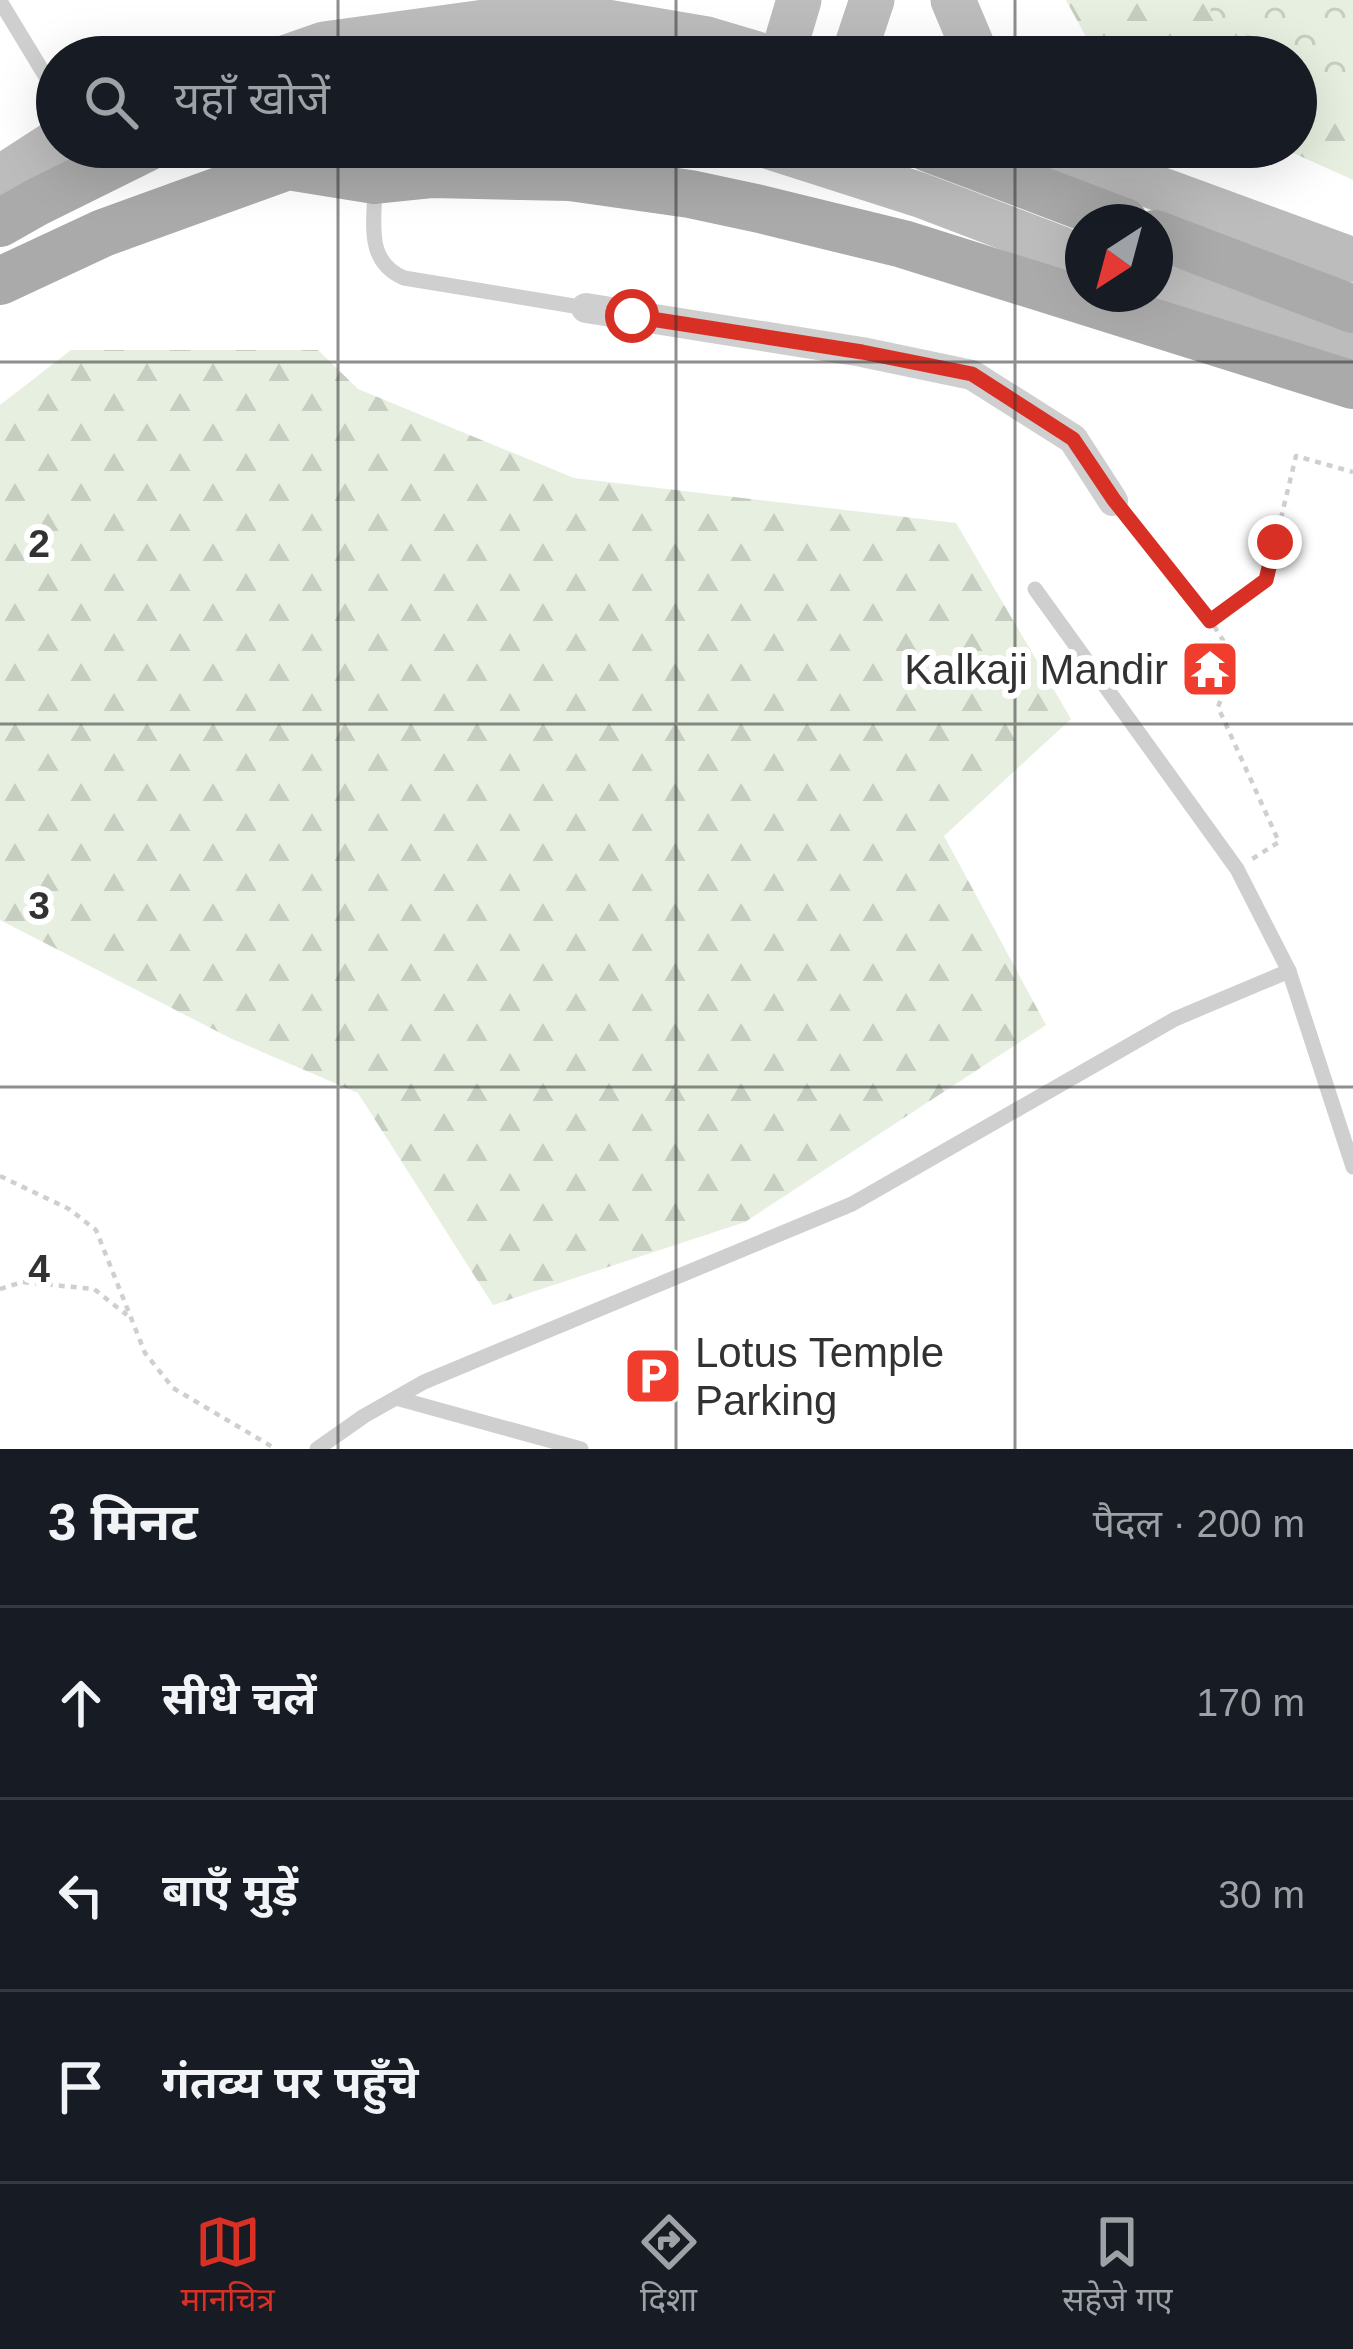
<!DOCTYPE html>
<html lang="hi">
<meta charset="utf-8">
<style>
body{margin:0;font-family:Arial,"Noto Sans Devanagari",sans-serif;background:#242831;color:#f1f3f6}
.compass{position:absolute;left:1065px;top:204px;width:108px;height:108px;border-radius:50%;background:#171b24;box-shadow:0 12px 48px #0002;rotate:216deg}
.stop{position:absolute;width:36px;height:36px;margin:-27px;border:9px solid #d93025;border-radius:50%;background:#fff}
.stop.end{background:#d93025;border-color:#fff;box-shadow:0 3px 12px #0008}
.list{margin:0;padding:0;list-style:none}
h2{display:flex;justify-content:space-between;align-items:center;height:156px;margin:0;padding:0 48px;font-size:51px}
h2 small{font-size:39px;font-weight:400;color:#9ea1a6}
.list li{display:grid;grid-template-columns:78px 1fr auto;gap:36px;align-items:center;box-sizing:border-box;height:192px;padding:0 48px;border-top:3px solid #363941}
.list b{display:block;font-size:45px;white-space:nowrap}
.list em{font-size:39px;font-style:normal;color:#9ea1a6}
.icon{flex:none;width:66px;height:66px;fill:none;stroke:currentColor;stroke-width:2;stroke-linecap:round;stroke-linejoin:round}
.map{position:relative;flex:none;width:1353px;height:1449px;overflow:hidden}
.search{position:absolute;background:#171b24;box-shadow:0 12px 48px #0002;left:36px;right:36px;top:36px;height:132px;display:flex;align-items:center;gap:30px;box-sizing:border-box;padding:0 42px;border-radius:66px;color:#9ea1a6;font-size:45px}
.sheet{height:732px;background:#171b24}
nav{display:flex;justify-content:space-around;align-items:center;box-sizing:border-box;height:168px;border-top:3px solid #363941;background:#171b24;font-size:33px;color:#9ea1a6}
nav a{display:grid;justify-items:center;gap:6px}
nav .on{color:#d93025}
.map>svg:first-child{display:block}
.forest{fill:url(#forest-firs)}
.park{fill:url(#park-crowns)}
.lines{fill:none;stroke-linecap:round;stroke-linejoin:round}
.path{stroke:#cfcfcf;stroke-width:4.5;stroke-dasharray:6 6;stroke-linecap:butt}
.lane{stroke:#cfcfcf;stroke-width:15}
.street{stroke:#cfcfcf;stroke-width:30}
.secondary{stroke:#bcbcbc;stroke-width:45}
.primary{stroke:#aaa;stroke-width:48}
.route{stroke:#d93025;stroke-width:15}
.grid{fill:none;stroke:#323232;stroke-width:3;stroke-opacity:0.55}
.labels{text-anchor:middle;stroke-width:12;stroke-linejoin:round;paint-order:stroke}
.poi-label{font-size:42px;fill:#323232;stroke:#fff;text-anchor:end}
.grid-label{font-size:39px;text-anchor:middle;font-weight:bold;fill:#323232;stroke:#fff;stroke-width:12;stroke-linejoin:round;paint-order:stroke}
</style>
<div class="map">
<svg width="1353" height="1449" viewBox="0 0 1353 1449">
<defs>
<pattern id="forest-firs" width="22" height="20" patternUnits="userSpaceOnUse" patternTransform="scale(3)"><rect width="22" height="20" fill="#e6efe0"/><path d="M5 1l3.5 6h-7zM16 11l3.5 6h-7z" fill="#c6cdc1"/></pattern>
<pattern id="park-crowns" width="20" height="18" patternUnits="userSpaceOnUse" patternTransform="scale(3)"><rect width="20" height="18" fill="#e6efe0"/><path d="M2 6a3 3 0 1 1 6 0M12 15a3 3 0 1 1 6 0" fill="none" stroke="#c6cdc1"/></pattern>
</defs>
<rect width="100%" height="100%" fill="#fff"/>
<g class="forest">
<polygon points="1066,0 1353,0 1353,180 1280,147 1296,147 1296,57 1097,57"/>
<polygon points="71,350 318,350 358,389 574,478 956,523 1071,719 944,836 1046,1025 745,1222 493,1305 358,1093 232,1039 0,920 0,405"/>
</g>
<polygon class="park" points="1212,0 1353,0 1353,97 1296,64 1296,57 1284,57 1210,14"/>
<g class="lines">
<g class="path">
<polyline points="1132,523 1211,621 1236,661 1218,707 1279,842 1252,859"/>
<polyline points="1211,621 1266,580 1296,456 1353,472"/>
<polyline points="0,1176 69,1209 96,1230 145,1353 173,1388 276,1449"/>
<polyline points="0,1289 22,1282 94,1289 127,1315"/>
</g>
<g class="lane">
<polyline points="0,1 57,95"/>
<path d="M 375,183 C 375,221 364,261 404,278 L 586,308"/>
<polyline points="1035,589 1237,869 1289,971 1353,1167"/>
<polyline points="396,1398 581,1449"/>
<polyline points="317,1449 364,1416 424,1382 852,1204 1175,1019 1289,971"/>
</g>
<polyline class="street" points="586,308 862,352 972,375 1073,439 1113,501"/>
<g class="secondary">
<polyline points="953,0 977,57"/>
<path d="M 514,18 C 532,26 547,36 551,57"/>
<polyline points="287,57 324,44 514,18 566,15 707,39 767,57"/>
<polyline points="782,57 799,0"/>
<polyline points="853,57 872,0"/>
<polyline points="770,147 920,195 1083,257"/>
<polyline points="1045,147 1353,260"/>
<polyline points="0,178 57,141"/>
<polyline points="1155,284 1353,353"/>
</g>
<g class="primary">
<polyline points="926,147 1124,222"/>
<polyline points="0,223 37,202 148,147"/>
<polyline points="1155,234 1353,309"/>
<polyline points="0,281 103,233 288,166 375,180 433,174 570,177 690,194 760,209 903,244 1353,385"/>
</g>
</g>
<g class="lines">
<polyline class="route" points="632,316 862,352 972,374 1073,439 1114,500 1210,621 1266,580 1275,542"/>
</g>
<path class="grid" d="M 338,0 L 338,57M 676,0 L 676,57M 1015,0 L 1015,57M 338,147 L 338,1449M 676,147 L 676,1449M 1015,147 L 1015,1449M 0,362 L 1353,362M 0,724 L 1353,724M 0,1087 L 1353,1087"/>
<defs>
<g id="temple-square" transform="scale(3)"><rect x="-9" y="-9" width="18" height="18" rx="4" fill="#f03d2e" stroke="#fff"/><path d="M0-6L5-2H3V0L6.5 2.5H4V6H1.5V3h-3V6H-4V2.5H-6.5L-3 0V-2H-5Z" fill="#fff"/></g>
<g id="parking-square" transform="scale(3)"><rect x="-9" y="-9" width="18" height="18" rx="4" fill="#f03d2e" stroke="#fff"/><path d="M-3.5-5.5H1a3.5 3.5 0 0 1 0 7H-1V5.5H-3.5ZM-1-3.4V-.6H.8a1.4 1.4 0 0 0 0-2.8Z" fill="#fff"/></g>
</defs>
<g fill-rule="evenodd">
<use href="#temple-square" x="1210" y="669"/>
<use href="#parking-square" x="653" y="1376"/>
</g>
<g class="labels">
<g class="poi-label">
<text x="1168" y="684">Kalkaji Mandir</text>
<text x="695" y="1367" text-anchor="start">Lotus Temple<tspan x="695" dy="48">Parking</tspan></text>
</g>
</g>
<g class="grid-label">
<text x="39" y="557">2</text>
<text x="39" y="919">3</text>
<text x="39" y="1282">4</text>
</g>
</svg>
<svg class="compass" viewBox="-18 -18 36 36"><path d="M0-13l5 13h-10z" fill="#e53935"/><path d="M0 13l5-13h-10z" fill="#9ea1a6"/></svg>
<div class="stop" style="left:632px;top:316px"></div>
<div class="stop end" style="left:1275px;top:542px"></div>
<div class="search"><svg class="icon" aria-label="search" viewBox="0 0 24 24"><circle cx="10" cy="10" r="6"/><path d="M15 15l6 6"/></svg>यहाँ खोजें</div>
</div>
<section class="sheet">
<h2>3 मिनट<small>पैदल · 200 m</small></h2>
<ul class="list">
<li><svg class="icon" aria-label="ahead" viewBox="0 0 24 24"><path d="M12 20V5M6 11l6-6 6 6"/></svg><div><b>सीधे चलें</b></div><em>170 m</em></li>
<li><svg class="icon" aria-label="left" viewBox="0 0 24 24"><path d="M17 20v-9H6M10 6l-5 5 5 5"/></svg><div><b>बाएँ मुड़ें</b></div><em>30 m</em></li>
<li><svg class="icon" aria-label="arrive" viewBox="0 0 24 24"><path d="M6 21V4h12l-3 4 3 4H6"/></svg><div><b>गंतव्य पर पहुँचे</b></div></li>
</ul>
</section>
<nav>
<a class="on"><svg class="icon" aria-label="map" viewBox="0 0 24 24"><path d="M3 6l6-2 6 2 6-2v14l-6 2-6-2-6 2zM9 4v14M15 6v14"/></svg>मानचित्र</a>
<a><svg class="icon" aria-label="directions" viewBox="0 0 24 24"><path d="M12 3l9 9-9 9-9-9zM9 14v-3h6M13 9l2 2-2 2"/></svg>दिशा</a>
<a><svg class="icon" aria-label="saved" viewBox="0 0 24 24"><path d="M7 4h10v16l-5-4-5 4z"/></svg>सहेजे गए</a>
</nav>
